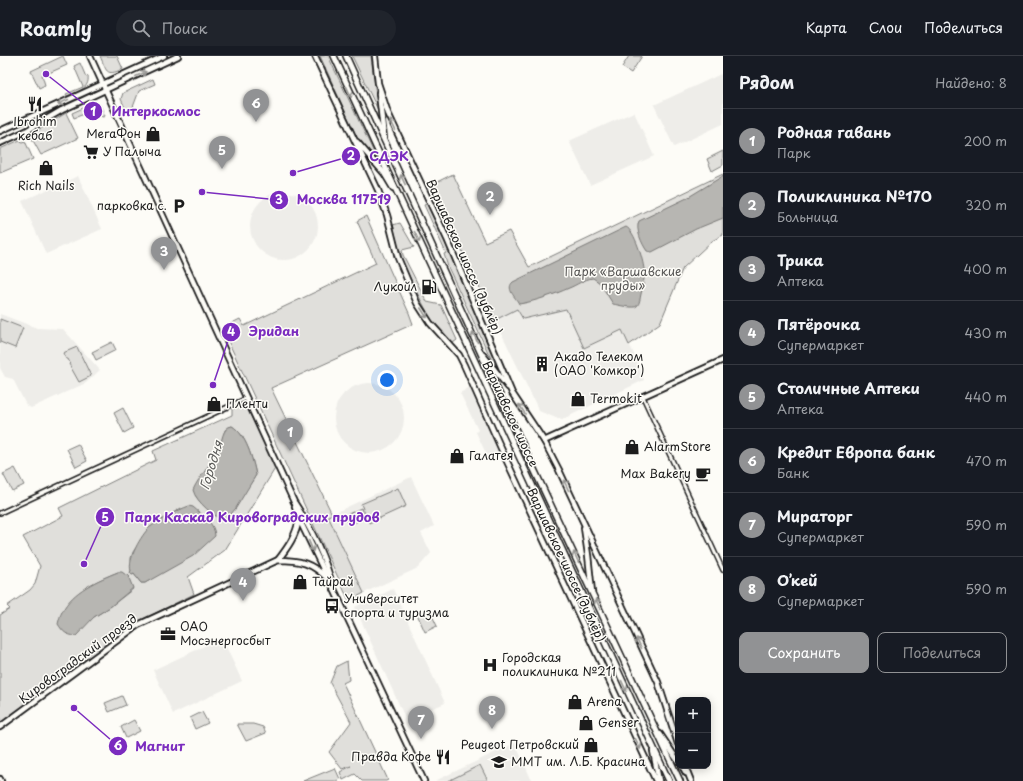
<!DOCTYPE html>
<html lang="ru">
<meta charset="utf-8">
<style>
body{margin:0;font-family:"Playpen Sans",sans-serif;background:#20242c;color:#f1f3f6}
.controls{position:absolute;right:12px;bottom:12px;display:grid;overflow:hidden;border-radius:8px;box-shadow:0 2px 10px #0003}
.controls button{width:36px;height:36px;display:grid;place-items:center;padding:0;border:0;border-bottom:1px solid #363941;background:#171b24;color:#f1f3f6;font:20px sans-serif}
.you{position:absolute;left:387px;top:324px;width:14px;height:14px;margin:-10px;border:3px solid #fff;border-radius:50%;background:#1a73e8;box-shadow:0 0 0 6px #1a73e833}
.badge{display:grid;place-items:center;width:26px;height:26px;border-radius:50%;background:#919294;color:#fff;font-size:13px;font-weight:700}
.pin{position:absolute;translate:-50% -33px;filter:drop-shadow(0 1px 2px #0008)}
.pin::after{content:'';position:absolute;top:21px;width:14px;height:12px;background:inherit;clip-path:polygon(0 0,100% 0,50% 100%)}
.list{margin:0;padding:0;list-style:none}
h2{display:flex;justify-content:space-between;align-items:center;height:52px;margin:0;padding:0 16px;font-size:17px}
h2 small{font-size:13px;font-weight:400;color:#9ea1a6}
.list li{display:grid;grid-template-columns:26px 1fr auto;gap:12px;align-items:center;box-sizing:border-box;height:64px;padding:0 16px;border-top:1px solid #363941}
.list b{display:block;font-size:15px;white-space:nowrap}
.list p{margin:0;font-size:13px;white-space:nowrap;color:#9ea1a6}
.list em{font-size:13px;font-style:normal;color:#9ea1a6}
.actions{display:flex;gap:8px;padding:12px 16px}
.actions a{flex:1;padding:9px 0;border:1px solid #919294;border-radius:8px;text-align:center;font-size:14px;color:#919294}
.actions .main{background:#919294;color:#fff}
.icon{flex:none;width:22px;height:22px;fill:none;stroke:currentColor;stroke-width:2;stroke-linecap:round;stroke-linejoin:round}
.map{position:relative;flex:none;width:723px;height:725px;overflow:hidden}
header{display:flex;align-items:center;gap:24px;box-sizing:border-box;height:56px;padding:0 20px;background:#171b24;border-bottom:1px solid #363941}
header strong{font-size:19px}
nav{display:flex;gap:22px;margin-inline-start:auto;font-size:14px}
.search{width:280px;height:36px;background:#20242c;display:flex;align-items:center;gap:10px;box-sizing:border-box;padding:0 14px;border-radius:22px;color:#9ea1a6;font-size:15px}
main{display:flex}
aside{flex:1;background:#171b24}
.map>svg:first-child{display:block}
.built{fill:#eeede9}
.green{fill:#e0dfdb;stroke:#7e7e7c;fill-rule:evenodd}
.water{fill:#b7b6b2;stroke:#797876}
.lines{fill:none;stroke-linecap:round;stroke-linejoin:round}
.street-casing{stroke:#1c1c1c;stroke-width:6}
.secondary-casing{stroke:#1c1c1c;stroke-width:8}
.primary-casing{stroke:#1c1c1c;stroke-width:8}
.street{stroke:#fdfcf7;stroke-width:3}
.secondary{stroke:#fdfcf7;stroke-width:4.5}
.primary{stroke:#fdfcf7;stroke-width:5}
.oneway{stroke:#989794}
.labels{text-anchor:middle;stroke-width:3;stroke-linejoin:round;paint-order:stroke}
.poi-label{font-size:12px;fill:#1c1c1c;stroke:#fdfcf7;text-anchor:start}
.street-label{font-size:12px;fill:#1c1c1c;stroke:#fdfcf7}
.park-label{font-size:12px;fill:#575655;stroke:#fdfcf7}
.water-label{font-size:13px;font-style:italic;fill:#5a5a58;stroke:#fdfcf7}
.leader{fill:none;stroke:#7b2cbf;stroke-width:1.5}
.callout-dot{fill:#7b2cbf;stroke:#fdfcf7;stroke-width:1.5}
.mark-label{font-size:12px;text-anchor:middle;font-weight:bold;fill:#fff}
.callout-label{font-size:13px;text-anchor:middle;font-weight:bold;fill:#7b2cbf;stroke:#fdfcf7;stroke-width:3;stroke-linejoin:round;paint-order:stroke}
</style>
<header>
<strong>Roamly</strong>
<div class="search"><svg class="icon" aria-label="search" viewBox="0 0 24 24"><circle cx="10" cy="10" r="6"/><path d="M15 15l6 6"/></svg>Поиск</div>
<nav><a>Карта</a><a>Слои</a><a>Поделиться</a></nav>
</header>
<main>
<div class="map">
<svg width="723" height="725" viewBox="0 0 723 725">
<rect width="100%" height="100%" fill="#fdfcf7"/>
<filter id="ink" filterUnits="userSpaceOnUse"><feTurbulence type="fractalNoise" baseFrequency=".025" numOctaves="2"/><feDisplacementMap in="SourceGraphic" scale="8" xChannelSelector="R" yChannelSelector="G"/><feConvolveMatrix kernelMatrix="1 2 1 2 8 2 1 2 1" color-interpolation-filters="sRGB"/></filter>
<g filter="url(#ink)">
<g class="built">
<polygon points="721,18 723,23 723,68 674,91 654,49"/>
<polygon points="634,56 654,100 590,129 569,85"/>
<polygon points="78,120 102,173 46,198 22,145"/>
<circle cx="284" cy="170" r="34"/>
<polygon points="517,253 523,263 567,253 585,292 622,273 633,296 644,324 563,363 556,362 539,355 495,264"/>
<polygon points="0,258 37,272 63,273 100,314 86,327 31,352 26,349 13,323 5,321 0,312"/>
<circle cx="369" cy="362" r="35"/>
<polygon points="470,331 500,399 489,404 476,376 478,374 460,337"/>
<polygon points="411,421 434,470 421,477 431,497 418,512 364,537 328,460"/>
<polygon points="393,533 445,647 406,664 355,551"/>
<polygon points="222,582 242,625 173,658 153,614"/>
<polygon points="515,687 532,725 435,725"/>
</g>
<g class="green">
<polygon points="63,0 67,9 49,17 48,14 44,16 45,18 42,19 45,29 39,32 31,15"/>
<path d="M 100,0 L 117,0 L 123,13 C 105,21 107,15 100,0 Z"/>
<polygon points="320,0 328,0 376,101 375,103 366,95 359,86"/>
<polygon points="352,0 371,0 378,54"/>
<polygon points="629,0 642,0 631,17 622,11"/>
<path d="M 80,7 L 86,21 L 88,20 C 90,33 77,36 67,40 L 66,38 L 83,31 L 74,10 Z"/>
<polygon points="153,23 155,28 139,35 133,51 126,54 121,43 123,37"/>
<polygon points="94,47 100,49 105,60 103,61 89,56 74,62 72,57"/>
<polygon points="66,57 78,82 41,99 30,79"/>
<polygon points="20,84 22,86 25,85 33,103 0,117 0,93"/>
<polygon points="723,95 723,109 712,115 707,103"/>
<polygon points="453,118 485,186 509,175 529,211 723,118 723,179 712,185 683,212 660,267 629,289 622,274 584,292 566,253 523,263 517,253 495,264 431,129"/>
<polygon points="428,147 471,244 484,279 499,313 498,314 493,307 448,211 444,198 446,197 424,149"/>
<polygon points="366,160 409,257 413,268 271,332 332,458 328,460 364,537 349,545 222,272 240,263 244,270 376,207 357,165"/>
<polygon points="400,167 414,191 402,194 403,199 427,246 441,249 457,284 453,287 431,263 416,235 400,200 393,169"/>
<polygon points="0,263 23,272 15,292 0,286"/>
<polygon points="112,286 116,294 96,304 92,296"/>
<polygon points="77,291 91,320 79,326 69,308 70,307 68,303 66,303 63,297"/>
<path d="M 245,348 L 276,411 L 225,494 L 188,521 L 194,538 L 137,566 L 3,665 L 0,666 L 0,559 L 10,553 L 7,550 L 30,534 L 35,528 L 40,510 L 23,481 L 63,460 L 59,452 L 156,404 L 153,395 L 232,359 L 232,353 ZM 232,370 C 246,378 253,404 256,419 L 251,427 L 218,462 L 201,447 L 195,439 L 207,412 L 219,394 L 225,374 L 229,371 ZM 181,452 L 150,524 L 145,527 L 141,527 L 134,518 L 132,519 L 130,516 L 131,515 L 131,502 L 133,496 L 149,472 ZM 118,516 C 127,517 129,525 133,533 L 110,551 L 94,561 L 85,569 L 67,578 L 62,556 C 80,533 91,527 118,516 Z"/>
<polygon points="123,352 133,372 124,377 114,357"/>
<polygon points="78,388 87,405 76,411 67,393"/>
<polygon points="15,412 24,429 12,435 3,418"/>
<polygon points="398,432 406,450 369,467 361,448"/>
<polygon points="361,452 365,462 349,469 344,460"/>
<polygon points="429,553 437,570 425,576 417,558"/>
<polygon points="347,605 349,624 343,627 388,724 386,725 362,725 355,718 343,724 340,716 351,710 342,713 329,696 351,666 330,627 337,610"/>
<polygon points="122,640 126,649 109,656 105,647"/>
<polygon points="202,656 208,667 195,673 190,662"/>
<polygon points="134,664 140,675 126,682 121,671"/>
<polygon points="237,668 253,668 263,671 266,677 246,685"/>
<polygon points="480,709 488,725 448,725"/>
<polygon points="335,712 340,723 336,725 303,725"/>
</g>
<g class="water">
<path d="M 723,120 L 723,162 L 696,173 L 652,196 L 647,195 C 642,188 635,173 639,165 L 687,142 Z"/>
<path d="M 626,171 C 635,175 643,204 644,213 C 645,221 643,230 641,238 C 640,242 640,247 637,250 C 634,253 618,249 613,248 L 600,227 L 593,222 C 584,223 577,229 569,232 C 556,238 533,246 519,248 L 518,246 C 514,240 506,232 513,226 Z"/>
<path d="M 232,370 C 246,378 253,404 256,419 L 236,452 L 225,465 C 215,461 196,446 193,434 C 199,420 212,408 219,394 C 222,386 222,371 232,370 Z"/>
<path d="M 189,450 L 193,451 C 202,459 215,467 215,480 L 193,500 L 145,527 L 141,527 L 134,518 L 132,519 L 130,516 L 131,515 C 127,504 141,479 150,471 C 160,464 177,454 189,450 Z"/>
<path d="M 118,516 L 122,516 L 126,519 L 127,518 L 130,521 L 129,522 L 133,532 L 110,551 L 94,561 L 76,580 C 66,579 63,576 58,568 C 59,564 60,559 62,556 C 72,535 98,524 118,516 Z"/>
</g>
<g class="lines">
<g class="street-casing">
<g id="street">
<polyline points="643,341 723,514"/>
<polyline points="0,457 247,342"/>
</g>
</g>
<g class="secondary-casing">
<g id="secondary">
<path d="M 90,0 L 294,446 C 311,472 325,501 333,531 L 424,725"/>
<polyline points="315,0 378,134 387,159 398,202 417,247 430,267 459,299 464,309 504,399 656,725"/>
<polyline points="375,0 378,27 388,57 447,183 512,337 544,385 559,414 658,626 678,688"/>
<polyline points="379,37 384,82"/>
<polyline points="0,75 164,0"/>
<polyline points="357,86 384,117 393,132"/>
<polyline points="0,87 26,75 62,54 178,0"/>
<polyline points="483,299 508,331"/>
<polyline points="544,385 723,304"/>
<polyline points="295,451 299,463 326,519"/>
<polyline points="584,472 588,499 592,536"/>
<path d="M 278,504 C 288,491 296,480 299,463"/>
<path d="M 0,671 L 138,569 L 278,504 C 300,504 312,507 328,523"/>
<polyline points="660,678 678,705"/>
<polyline points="653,695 659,725"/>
<polyline points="682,710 686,717"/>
<polyline points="685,710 691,725"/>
<polyline points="0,723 1,725"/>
</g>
</g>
<g class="primary-casing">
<g id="primary">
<polyline points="334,0 669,725"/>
<polyline points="346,0 518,379 680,725"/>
</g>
</g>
<use href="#street" class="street"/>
<use href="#secondary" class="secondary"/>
<use href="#primary" class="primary"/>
</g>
<defs><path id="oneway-shaft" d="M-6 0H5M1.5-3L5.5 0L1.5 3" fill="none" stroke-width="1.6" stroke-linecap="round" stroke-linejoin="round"/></defs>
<g class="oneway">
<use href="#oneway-shaft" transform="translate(141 18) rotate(-25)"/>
<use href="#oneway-shaft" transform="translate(349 36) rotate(66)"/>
<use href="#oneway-shaft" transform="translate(63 46) rotate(155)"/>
<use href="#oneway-shaft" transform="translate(393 69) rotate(-115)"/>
<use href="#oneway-shaft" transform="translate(403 124) rotate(-115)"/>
<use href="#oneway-shaft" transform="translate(417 181) rotate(65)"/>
<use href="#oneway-shaft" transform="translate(424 257) rotate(57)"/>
<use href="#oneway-shaft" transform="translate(475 281) rotate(-115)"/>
<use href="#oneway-shaft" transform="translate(522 353) rotate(-123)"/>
<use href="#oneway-shaft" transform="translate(566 429) rotate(-115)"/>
<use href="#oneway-shaft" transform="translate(311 490) rotate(67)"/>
<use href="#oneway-shaft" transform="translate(576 501) rotate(-115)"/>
<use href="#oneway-shaft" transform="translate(598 548) rotate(-115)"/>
<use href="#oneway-shaft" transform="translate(639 587) rotate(-115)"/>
<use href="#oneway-shaft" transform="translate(624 630) rotate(65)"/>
<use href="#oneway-shaft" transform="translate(638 688) rotate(65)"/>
</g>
</g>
<defs>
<g id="restaurant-bare" transform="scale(1.2)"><path d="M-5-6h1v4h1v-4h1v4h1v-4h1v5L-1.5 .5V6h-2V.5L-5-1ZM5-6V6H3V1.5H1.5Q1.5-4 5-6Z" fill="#1c1c1c" stroke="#fdfcf7" stroke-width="2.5" paint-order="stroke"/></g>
<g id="shop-bare" transform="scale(1.2)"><path d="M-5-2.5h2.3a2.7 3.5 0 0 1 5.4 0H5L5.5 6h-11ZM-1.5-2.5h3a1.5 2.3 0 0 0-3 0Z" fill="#1c1c1c" stroke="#fdfcf7" stroke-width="2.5" paint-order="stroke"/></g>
<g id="supermarket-bare" transform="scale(1.2)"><path d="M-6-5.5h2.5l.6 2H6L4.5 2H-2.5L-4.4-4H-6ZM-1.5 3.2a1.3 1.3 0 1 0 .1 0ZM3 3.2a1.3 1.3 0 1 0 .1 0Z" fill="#1c1c1c" stroke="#fdfcf7" stroke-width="2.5" paint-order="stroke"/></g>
<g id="parking-bare" transform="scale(1.2)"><path d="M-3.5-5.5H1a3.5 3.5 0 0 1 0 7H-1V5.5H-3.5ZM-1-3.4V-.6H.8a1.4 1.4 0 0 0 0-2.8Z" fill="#1c1c1c" stroke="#fdfcf7" stroke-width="2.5" paint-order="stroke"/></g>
<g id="fuel-bare" transform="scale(1.2)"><path d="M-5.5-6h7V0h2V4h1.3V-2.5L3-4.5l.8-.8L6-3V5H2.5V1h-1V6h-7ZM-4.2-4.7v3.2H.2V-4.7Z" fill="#1c1c1c" stroke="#fdfcf7" stroke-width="2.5" paint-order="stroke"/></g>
<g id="building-bare" transform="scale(1.2)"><path d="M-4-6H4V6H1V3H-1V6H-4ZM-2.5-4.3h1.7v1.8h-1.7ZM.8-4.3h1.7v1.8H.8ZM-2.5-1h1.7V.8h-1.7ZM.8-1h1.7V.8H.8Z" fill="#1c1c1c" stroke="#fdfcf7" stroke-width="2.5" paint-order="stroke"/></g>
<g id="cafe-bare" transform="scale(1.2)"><path d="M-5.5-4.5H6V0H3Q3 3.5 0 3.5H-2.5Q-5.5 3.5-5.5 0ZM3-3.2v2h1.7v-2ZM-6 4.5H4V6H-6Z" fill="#1c1c1c" stroke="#fdfcf7" stroke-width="2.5" paint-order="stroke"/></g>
<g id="bus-bare" transform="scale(1.2)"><path d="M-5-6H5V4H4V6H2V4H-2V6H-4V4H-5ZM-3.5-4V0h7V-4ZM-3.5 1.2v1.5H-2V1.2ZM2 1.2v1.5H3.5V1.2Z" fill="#1c1c1c" stroke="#fdfcf7" stroke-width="2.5" paint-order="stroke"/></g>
<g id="office-bare" transform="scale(1.2)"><path d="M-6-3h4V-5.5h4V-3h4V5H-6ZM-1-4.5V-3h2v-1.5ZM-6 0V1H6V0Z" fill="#1c1c1c" stroke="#fdfcf7" stroke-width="2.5" paint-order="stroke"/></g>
<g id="hospital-bare" transform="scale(1.2)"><path d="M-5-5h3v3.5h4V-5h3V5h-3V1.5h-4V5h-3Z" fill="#1c1c1c" stroke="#fdfcf7" stroke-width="2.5" paint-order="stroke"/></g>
<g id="university-bare" transform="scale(1.2)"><path d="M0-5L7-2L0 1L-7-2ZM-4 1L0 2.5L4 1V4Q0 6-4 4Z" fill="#1c1c1c" stroke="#fdfcf7" stroke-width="2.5" paint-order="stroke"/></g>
</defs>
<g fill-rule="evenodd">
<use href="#restaurant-bare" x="35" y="48"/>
<use href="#shop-bare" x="153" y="78"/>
<use href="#supermarket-bare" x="91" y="96"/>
<use href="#shop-bare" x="46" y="112"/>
<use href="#parking-bare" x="179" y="150"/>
<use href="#fuel-bare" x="429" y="231"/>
<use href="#building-bare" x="542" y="308"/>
<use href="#shop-bare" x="578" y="343"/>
<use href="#shop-bare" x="214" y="348"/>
<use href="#shop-bare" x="632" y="391"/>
<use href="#shop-bare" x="457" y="400"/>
<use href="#cafe-bare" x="703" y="418"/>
<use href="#shop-bare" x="300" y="526"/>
<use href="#bus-bare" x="332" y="550"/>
<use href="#office-bare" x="168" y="578"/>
<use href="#hospital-bare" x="490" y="609"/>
<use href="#shop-bare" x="575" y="646"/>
<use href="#shop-bare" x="586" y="667"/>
<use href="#shop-bare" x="591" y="689"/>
<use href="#restaurant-bare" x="443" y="701"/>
<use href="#university-bare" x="499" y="706"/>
</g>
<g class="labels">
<g class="poi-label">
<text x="35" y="70" text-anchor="middle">Ibrohim<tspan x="35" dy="14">кебаб</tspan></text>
<text x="141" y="82" text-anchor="end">МегаФон</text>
<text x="103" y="100">У Палыча</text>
<text x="46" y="134" text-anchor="middle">Rich Nails</text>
<text x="167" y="154" text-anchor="end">парковка с.</text>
<text x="417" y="235" text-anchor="end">Лукойл</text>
<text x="554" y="305">Акадо Телеком<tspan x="554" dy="14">(ОАО 'Комкор')</tspan></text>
<text x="590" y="347">Termokit</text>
<text x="226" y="352">Пленти</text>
<text x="644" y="395">AlarmStore</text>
<text x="469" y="404">Галатея</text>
<text x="691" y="422" text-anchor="end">Max Bakery</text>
<text x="312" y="530">Тайрай</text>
<text x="344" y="547">Университет<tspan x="344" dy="14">спорта и туризма</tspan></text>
<text x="180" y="575">ОАО<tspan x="180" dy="14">Мосэнергосбыт</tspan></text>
<text x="502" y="606">Городская<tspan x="502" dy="14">поликлиника №211</tspan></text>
<text x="587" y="650">Arena</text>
<text x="598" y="671">Genser</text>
<text x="579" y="693" text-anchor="end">Peugeot Петровский</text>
<text x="431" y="705" text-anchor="end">Правда Кофе</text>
<text x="511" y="710">ММТ им. Л.Б. Красина</text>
</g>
<g class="street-label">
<text transform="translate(464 201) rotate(66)" y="4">Варшавское шоссе (дублёр)</text>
<text transform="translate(510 358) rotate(65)" y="4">Варшавское шоссе</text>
<text transform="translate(566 509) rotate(65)" y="4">Варшавское шоссе (дублёр)</text>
<text transform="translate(78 603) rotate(-36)" y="4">Кировоградский проезд</text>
</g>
<g class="park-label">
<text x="623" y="220">Парк «Варшавские<tspan x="623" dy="14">пруды»</tspan></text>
</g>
<g class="water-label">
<text transform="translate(211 409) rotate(-73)" y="5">Городня</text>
</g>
</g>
<path class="leader" d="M46 18L93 55M293 117L351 100M202 136L279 144M213 329L231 276M84 508L105 461M74 652L118 690"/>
<g class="callout-dot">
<circle cx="46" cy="18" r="4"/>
<circle cx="293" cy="117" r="4"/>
<circle cx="202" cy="136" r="4"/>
<circle cx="213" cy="329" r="4"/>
<circle cx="84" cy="508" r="4"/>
<circle cx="74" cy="652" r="4"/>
<circle cx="93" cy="55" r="10"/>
<circle cx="351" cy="100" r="10"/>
<circle cx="279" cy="144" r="10"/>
<circle cx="231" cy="276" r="10"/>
<circle cx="105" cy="461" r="10"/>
<circle cx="118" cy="690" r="10"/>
</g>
<g class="mark-label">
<text x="93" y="60">1</text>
<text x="351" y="104">2</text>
<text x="279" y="148">3</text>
<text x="231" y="280">4</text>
<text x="105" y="466">5</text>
<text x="118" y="694">6</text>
</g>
<g class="callout-label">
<text x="156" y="60">Интеркосмос</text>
<text x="389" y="105">СДЭК</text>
<text x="344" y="148">Москва 117519</text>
<text x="274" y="280">Эридан</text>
<text x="252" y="466">Парк Каскад Кировоградских прудов</text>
<text x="160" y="695">Магнит</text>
</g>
</svg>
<div class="controls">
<button>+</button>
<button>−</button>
</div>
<div class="you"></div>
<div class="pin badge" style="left:290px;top:395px">1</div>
<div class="pin badge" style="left:490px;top:159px">2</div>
<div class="pin badge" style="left:164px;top:214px">3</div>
<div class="pin badge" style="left:243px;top:545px">4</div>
<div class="pin badge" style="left:222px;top:113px">5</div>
<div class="pin badge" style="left:256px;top:66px">6</div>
<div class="pin badge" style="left:421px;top:683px">7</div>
<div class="pin badge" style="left:492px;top:673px">8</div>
</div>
<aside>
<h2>Рядом<small>Найдено: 8</small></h2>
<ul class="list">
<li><span class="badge">1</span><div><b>Родная гавань</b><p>Парк</p></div><em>200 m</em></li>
<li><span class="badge">2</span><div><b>Поликлиника №170</b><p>Больница</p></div><em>320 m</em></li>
<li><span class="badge">3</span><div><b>Трика</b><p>Аптека</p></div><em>400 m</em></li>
<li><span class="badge">4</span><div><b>Пятёрочка</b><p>Супермаркет</p></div><em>430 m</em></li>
<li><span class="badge">5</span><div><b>Столичные Аптеки</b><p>Аптека</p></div><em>440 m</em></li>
<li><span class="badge">6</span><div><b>Кредит Европа банк</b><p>Банк</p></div><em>470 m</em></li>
<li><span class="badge">7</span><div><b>Мираторг</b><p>Супермаркет</p></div><em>590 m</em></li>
<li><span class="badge">8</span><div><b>О’кей</b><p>Супермаркет</p></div><em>590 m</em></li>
</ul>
<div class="actions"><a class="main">Сохранить</a><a>Поделиться</a></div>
</aside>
</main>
